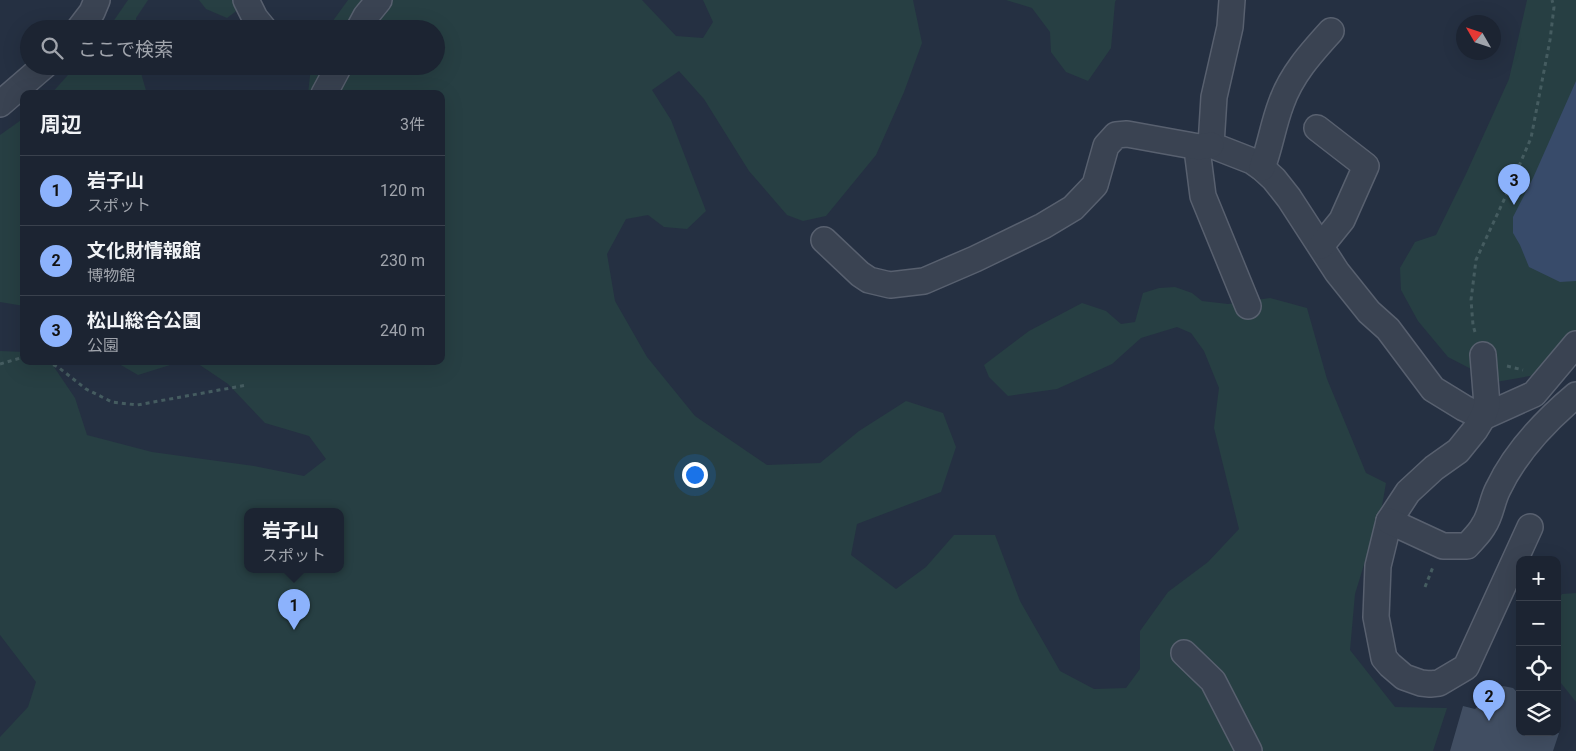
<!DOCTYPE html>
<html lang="ja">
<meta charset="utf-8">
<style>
body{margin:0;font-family:Roboto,"Noto Sans JP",sans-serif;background:#29303e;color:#f1f3f6}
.controls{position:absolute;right:15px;bottom:15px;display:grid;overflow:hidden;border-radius:10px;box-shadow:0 5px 20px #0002}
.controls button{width:45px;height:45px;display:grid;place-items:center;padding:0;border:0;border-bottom:1px solid #3a414d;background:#1c2432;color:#f1f3f6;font:25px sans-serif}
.compass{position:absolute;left:1456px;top:15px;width:45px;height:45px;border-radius:50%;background:#1c2432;box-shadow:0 5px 20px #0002;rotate:309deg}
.you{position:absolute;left:694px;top:474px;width:18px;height:18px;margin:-12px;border:4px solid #fff;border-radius:50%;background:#1a73e8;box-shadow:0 0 0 8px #1a73e833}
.badge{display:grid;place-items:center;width:32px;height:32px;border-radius:50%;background:#8cb2fc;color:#111;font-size:16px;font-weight:700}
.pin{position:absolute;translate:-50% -41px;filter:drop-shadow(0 1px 2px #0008)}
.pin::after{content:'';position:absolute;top:26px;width:18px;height:15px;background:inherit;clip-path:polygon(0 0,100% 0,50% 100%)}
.popup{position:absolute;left:244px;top:508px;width:100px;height:65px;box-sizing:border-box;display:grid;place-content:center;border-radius:10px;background:#1c2432;filter:drop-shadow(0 1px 4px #0005);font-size:16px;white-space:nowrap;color:#a0a4ac}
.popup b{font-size:19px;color:#f1f3f6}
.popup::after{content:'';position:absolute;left:50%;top:100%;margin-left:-10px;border:10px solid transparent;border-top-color:#1c2432}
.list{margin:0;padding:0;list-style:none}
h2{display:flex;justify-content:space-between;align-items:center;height:65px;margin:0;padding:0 20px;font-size:21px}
h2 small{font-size:16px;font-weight:400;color:#a0a4ac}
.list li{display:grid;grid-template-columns:32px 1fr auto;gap:15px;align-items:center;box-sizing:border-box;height:70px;padding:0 20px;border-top:1px solid #3a414d}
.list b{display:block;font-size:19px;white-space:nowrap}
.list p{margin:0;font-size:16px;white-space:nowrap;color:#a0a4ac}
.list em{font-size:16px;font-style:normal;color:#a0a4ac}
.icon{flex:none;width:28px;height:28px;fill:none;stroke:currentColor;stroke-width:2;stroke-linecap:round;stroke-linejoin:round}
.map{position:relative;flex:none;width:1576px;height:751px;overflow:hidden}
.search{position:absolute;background:#1c2432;box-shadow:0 5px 20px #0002;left:20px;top:20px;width:425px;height:55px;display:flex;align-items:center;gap:12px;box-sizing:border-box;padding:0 18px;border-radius:28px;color:#a0a4ac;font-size:19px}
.panel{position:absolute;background:#1c2432;box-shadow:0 5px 20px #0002;left:20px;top:90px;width:425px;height:275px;border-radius:10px}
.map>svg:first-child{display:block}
.green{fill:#273f43;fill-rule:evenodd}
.water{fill:#384b6a}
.building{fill:#414e62}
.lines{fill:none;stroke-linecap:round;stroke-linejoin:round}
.minor-casing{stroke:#58606f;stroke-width:28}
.path{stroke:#455c60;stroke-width:3;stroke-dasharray:4 4;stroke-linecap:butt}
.minor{stroke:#3a4352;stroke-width:25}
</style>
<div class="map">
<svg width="1576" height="751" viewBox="0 0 1576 751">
<rect width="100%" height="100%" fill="#253042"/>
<g class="green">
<polygon points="128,0 148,0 136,18 137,29 108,29"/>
<polygon points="199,0 237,0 239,9 227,18 206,9"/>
<path d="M 348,0 L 642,0 L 676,36 L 703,38 L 713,22 L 703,0 L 913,0 L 922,43 L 904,92 L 876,155 L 826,216 L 803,221 L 787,215 L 749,171 L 704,99 L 679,71 L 652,90 L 671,120 L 706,211 L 687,229 L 664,227 L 648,215 L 626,219 L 607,254 L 615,301 L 647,357 L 695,416 L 767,465 L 820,463 L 859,431 L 906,401 L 943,413 L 956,447 L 941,492 L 857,524 L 851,555 L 896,589 L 926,567 L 954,535 L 995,535 L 1020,601 L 1060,671 L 1094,689 L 1126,688 L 1140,669 L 1140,631 L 1168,592 L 1208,562 L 1239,529 L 1214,428 L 1219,388 L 1204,351 L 1191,333 L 1177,327 L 1141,338 L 1112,364 L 1057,389 L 1008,396 L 989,377 L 984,365 L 1029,331 L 1082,303 L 1106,311 L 1121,324 L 1135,322 L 1143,293 L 1159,288 L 1175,287 L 1192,293 L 1202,301 L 1228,304 L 1270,298 L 1307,308 L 1327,379 L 1366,473 L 1386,483 L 1382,506 L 1355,594 L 1350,650 L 1395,707 L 1447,708 L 1433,751 L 0,751 L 0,737 L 28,707 L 36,682 L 0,635 L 0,351 L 24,352 L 24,361 L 50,361 L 75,398 L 87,435 L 152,452 L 254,466 L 304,476 L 326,459 L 309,436 L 265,423 L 228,384 L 194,361 L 441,361 L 441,94 L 308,94 L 311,66 L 436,66 L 436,29 L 327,29 ZM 248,511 L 340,511 L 340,569 L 248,569 Z"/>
<polygon points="1006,0 1116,0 1115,2 1111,48 1088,81 1066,72 1051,52 1050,32 1032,8"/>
<polygon points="1527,0 1576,0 1576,357 1553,372 1496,382 1448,357 1418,321 1401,290 1400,268 1415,242 1436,235 1466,174 1509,79"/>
<polygon points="76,66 139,66 147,94 51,94"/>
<polygon points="24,118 24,306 0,302 0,135"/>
<polygon points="114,361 183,361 138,375"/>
<polygon points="1576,593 1576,702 1557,678 1557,601 1562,594"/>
</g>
<polygon class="water" points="1576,81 1576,281 1560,282 1529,267 1520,245 1513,233 1513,217 1533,178"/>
<polygon class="building" points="1503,686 1513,688 1520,695 1520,732 1559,733 1553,751 1450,751 1463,706 1475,709 1498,688"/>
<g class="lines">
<g class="minor-casing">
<g id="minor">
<polyline points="246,0 255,18 264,29"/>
<polyline points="1232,0 1230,27 1214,97 1211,145 1252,161 1262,168 1274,179 1289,198 1337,272 1369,312 1388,329 1433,389 1464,408 1483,417 1534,394 1576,344"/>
<polyline points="79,29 92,12 97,0"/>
<polyline points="359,29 366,16 379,0"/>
<polyline points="324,94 339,66"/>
<polyline points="0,104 44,66"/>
<polyline points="1317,128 1366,166 1342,220 1321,246"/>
<polyline points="1199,147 1198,157 1203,196 1248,306"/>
<path d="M 1262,168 C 1270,147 1273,125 1281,104 C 1291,75 1311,53 1331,31"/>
<polyline points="824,240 860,274 869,280 890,285 924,281 975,259 1043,226 1073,208 1095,185 1106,146 1116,135 1127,134 1199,147 1211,145"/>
<polyline points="1483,355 1487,405 1483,417 1475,430 1458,451 1434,468 1408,492 1389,521 1378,566 1376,617 1384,658 1390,665 1404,677 1421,683 1430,684 1439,683 1466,667 1530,527"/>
<path d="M 1389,521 L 1443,546 L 1467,546 C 1473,539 1480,533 1484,525 C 1491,515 1492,500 1498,489 C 1515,453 1545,421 1576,395"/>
<polyline points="1184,653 1213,681 1249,751"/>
</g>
</g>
<g class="path">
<polyline points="1475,332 1473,325 1471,300 1476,260 1510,187 1531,138 1550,40 1554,7 1552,0"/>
<polyline points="46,361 58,367 86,389 112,402 137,405 247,385"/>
<polyline points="0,364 24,357"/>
<polyline points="1507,366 1523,370"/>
<polyline points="1425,587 1433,567"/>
</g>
<use href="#minor" class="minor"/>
</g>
</svg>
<div class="controls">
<button>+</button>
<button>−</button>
<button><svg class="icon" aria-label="locate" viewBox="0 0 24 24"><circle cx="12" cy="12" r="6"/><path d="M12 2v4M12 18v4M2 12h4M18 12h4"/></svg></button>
<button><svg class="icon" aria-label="layers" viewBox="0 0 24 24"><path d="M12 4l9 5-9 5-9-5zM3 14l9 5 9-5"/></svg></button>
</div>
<svg class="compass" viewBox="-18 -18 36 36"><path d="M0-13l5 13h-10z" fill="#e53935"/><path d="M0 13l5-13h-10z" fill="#a0a4ac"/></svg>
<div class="you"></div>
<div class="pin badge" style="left:294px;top:630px">1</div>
<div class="popup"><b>岩子山</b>スポット</div>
<div class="pin badge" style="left:1489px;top:721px">2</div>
<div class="pin badge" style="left:1514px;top:205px">3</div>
<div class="search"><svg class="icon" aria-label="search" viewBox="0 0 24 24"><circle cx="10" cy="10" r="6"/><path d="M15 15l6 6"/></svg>ここで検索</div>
<section class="panel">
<h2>周辺<small>3件</small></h2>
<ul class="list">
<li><span class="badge">1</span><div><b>岩子山</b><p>スポット</p></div><em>120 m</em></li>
<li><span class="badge">2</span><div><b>文化財情報館</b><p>博物館</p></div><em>230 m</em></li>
<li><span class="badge">3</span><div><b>松山総合公園</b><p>公園</p></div><em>240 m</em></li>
</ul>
</section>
</div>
